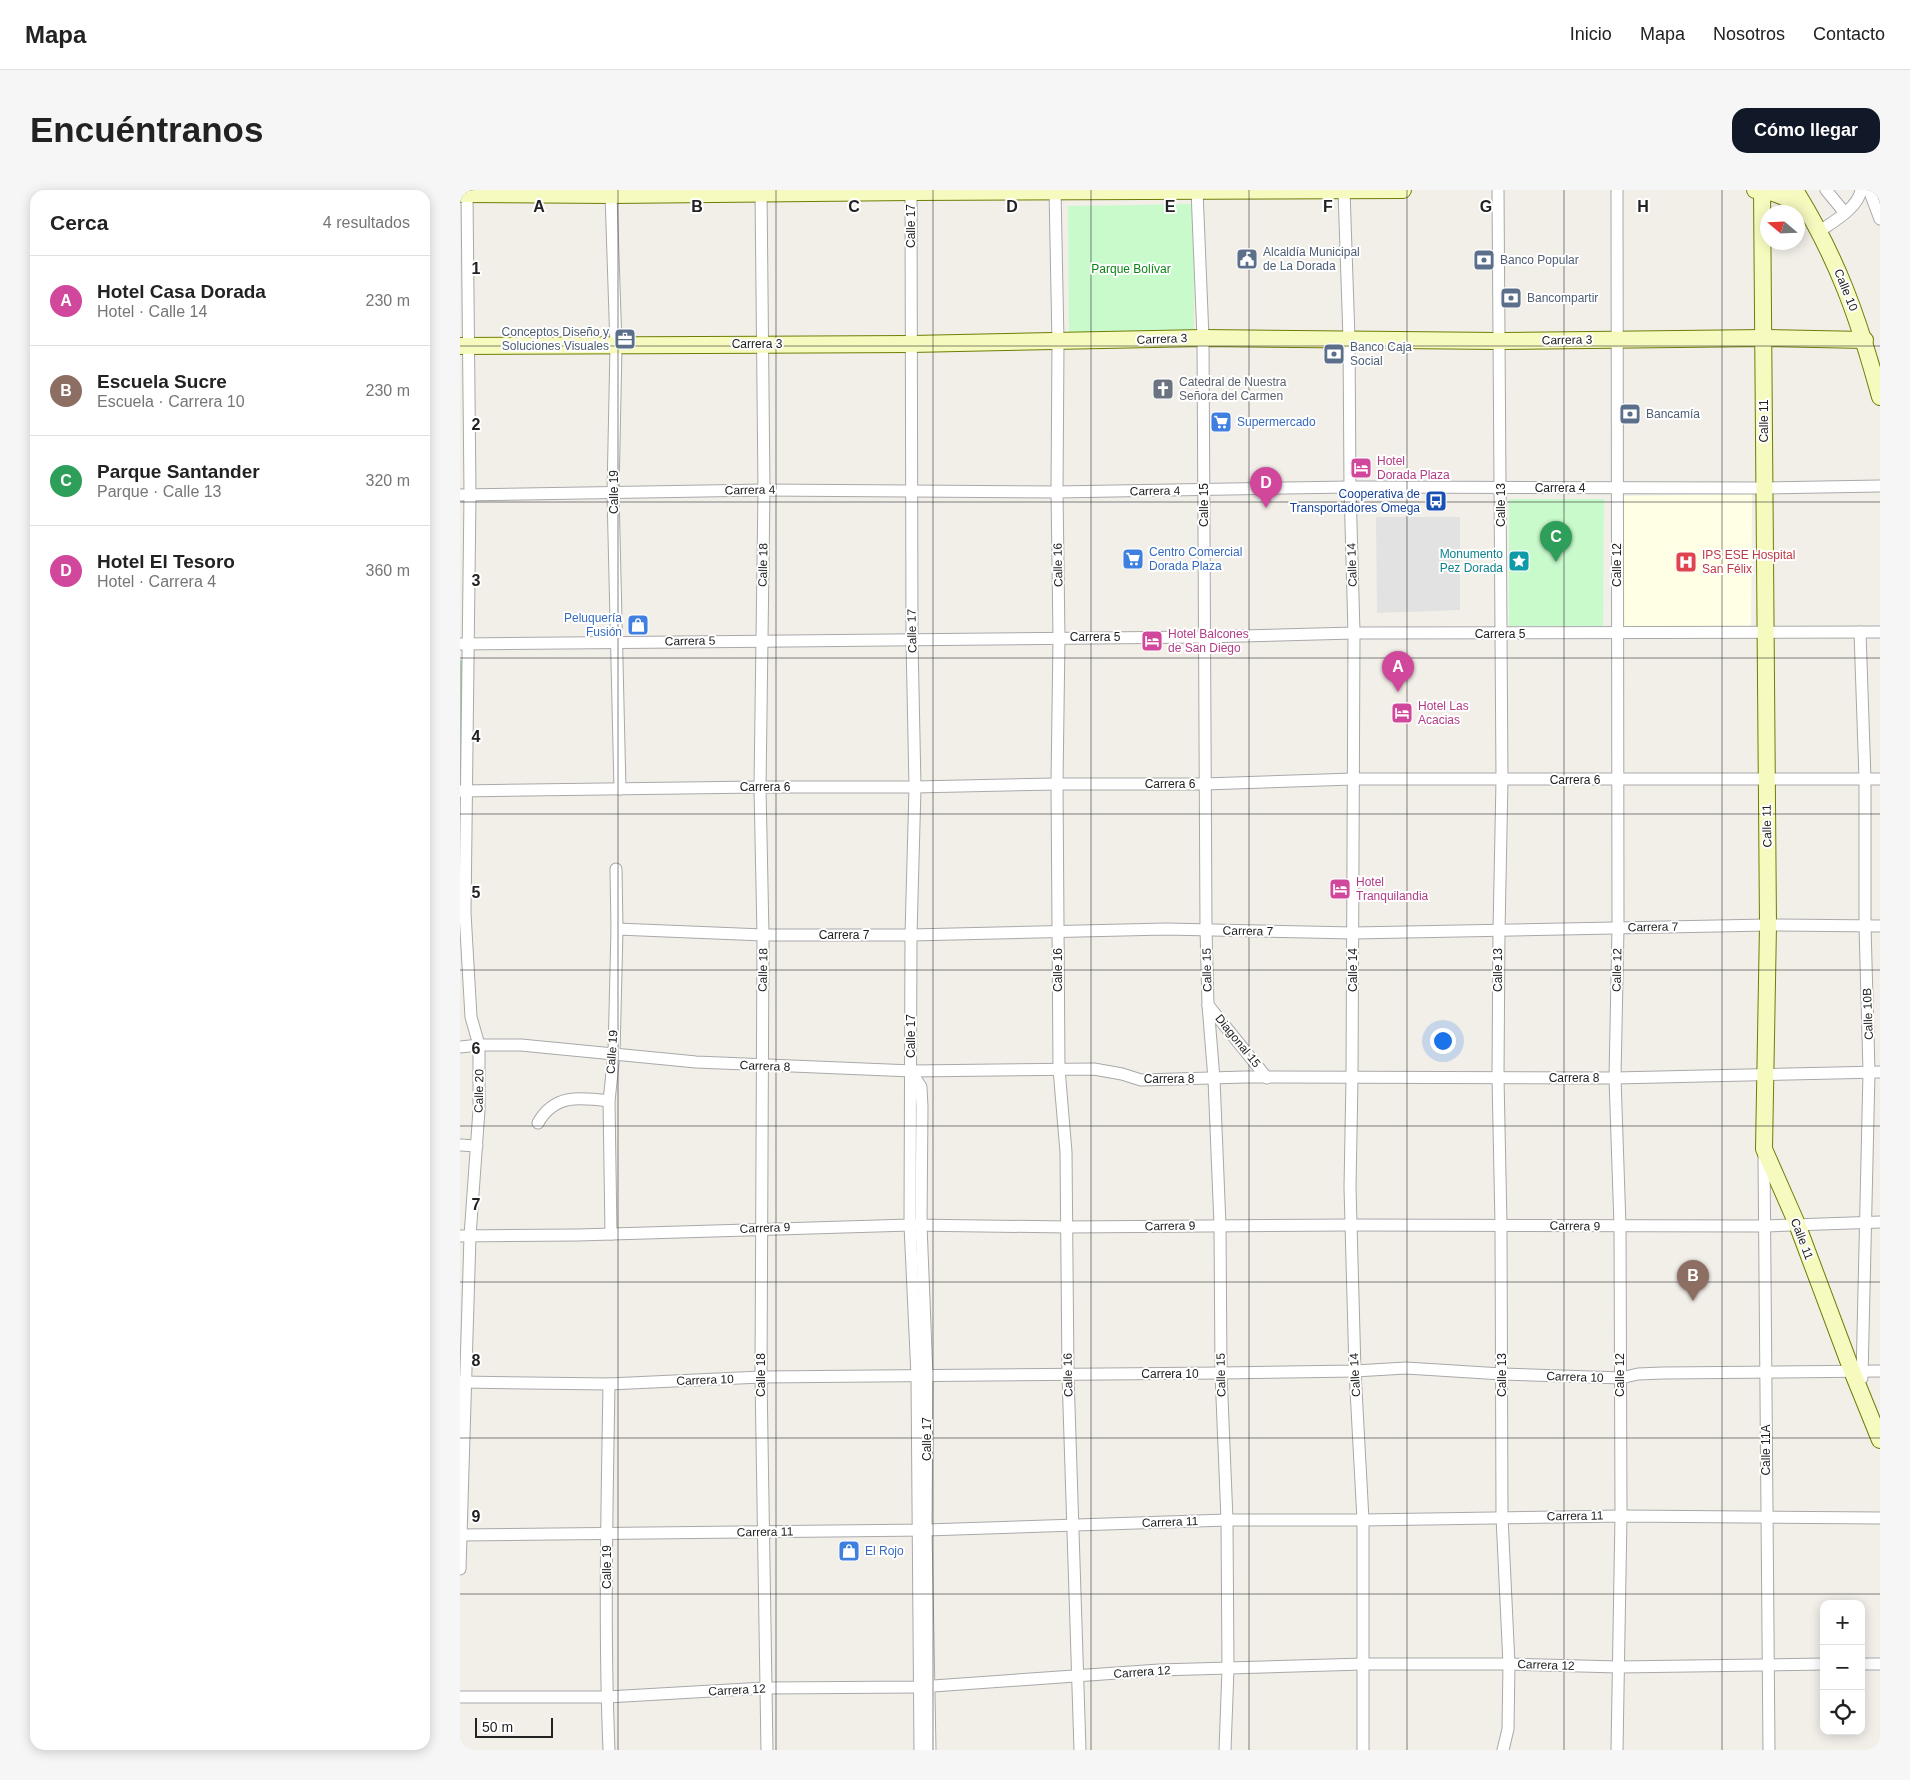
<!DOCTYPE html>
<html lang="es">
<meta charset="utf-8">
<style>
body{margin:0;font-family:Arial,sans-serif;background:#f6f6f6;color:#222}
.controls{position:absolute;right:15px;bottom:15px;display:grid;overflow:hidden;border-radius:10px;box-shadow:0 2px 12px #0003}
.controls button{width:45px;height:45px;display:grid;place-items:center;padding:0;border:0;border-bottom:1px solid #e0e0e0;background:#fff;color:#222;font:25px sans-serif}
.compass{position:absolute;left:1300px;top:15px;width:45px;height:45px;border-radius:50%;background:#fff;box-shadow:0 2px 12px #0003;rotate:289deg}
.scale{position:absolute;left:15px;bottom:12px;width:78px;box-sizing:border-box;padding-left:5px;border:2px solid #222;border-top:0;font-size:14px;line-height:18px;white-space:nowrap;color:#222;-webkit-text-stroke:4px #fff;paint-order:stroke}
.you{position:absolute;left:982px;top:850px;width:18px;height:18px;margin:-12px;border:4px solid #fff;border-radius:50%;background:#1a73e8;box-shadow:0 0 0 8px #1a73e833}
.badge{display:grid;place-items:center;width:32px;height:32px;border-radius:50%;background:#111827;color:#fff;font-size:16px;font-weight:700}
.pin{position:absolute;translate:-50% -41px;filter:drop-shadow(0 1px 2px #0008)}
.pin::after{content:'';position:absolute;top:26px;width:18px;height:15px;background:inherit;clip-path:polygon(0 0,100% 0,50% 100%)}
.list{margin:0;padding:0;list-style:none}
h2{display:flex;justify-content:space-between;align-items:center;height:65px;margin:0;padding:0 20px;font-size:21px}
h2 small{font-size:16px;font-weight:400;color:#767676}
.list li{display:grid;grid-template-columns:32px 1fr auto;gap:15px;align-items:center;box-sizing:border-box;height:90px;padding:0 20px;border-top:1px solid #e0e0e0}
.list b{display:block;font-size:19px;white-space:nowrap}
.list p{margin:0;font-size:16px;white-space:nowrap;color:#767676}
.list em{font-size:16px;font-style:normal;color:#767676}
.icon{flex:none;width:28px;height:28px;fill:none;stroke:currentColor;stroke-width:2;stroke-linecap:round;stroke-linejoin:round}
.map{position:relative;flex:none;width:1420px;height:1560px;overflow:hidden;border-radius:15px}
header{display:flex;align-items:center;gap:30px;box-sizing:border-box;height:70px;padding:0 25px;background:#fff;border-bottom:1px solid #e0e0e0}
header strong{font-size:24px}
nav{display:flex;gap:28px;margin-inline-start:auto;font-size:18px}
.intro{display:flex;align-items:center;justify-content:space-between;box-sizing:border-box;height:120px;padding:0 30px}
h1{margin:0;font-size:35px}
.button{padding:12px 22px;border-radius:15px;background:#111827;color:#fff;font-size:18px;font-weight:700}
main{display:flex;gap:30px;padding:0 30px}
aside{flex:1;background:#fff;border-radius:15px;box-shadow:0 2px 12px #0003}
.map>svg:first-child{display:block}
.education{fill:#ffffe5}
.cemetery{fill:url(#cemetery-stones)}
.park{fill:#c8facc}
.parking{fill:#e2e2e2}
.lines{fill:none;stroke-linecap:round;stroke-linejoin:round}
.street-casing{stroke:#a9a9a9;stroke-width:13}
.secondary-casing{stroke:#707d05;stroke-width:18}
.street{stroke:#fff;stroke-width:11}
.secondary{stroke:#f7fabf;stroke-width:16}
.grid{fill:none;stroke:#222;stroke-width:1;stroke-opacity:0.55}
.labels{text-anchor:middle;stroke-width:4;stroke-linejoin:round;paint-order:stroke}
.street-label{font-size:12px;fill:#222;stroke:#fff}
.service-label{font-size:12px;fill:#4e5e75;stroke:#fff;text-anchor:start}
.park-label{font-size:12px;fill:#0c8416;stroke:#fff}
.worship-label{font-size:12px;fill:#5b616d;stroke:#fff;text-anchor:start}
.shop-label{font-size:12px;fill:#366cbe;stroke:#fff;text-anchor:start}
.hotel-label{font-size:12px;fill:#b23c85;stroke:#fff;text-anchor:start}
.transit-label{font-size:12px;fill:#164399;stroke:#fff;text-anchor:end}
.culture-label{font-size:12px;fill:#0d838f;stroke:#fff;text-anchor:end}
.health-label{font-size:12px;fill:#be3a42;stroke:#fff;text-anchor:start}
.grid-label{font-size:16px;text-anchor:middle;font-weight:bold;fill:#222;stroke:#fff;stroke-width:4;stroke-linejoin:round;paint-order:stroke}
</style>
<header>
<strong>Mapa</strong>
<nav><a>Inicio</a><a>Mapa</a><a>Nosotros</a><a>Contacto</a></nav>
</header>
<div class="intro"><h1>Encuéntranos</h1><a class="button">Cómo llegar</a></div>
<main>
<aside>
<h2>Cerca<small>4 resultados</small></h2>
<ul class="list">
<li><span class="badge" style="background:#d1479c">A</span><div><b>Hotel Casa Dorada</b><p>Hotel · Calle 14</p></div><em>230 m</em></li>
<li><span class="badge" style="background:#8d6e63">B</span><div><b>Escuela Sucre</b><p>Escuela · Carrera 10</p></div><em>230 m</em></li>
<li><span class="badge" style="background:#2e9e5b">C</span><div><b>Parque Santander</b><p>Parque · Calle 13</p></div><em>320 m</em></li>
<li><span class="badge" style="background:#d1479c">D</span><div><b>Hotel El Tesoro</b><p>Hotel · Carrera 4</p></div><em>360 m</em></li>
</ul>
</aside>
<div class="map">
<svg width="1420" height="1560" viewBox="0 0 1420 1560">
<defs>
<pattern id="cemetery-stones" width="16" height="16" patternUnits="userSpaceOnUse" patternTransform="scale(1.25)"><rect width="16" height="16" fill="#aacbaf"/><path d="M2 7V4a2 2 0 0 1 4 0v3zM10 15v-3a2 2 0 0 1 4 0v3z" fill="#92ae96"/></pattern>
</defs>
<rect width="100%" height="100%" fill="#f2efe9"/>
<polygon class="education" points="1292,304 1291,440 1161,439 1161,306"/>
<polygon class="cemetery" points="0,470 4,471 0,615"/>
<g class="park">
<polygon points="734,14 734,143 609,144 608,16"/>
<polygon points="1049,309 1144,309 1143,436 1049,436"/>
</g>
<polygon class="parking" points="916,327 1000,327 1000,420 917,423"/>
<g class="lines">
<g class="street-casing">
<g id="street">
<polyline points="301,0 304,300 300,597 303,745 301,1187 307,1560"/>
<polyline points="451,0 452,450 455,597 451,745 450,1035 457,1186 460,1560"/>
<polyline points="595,0 598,152 597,302 599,448 597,594 599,879 606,962 608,1185 620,1560"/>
<polyline points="737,0 743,148 746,740 748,815 754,889 760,1035 761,1183 767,1330 768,1479 765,1560"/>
<polyline points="884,0 889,149 890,297 894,443 892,888 890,997 895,1181 903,1330 903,1560"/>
<polyline points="1038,0 1042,590 1039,741 1038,887 1041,1035 1042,1327 1049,1474 1048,1539 1043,1560"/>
<polyline points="1366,0 1385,23"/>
<polyline points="1409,0 1420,29"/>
<polyline points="151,5 156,156 153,303 160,599"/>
<path d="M 1360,41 C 1374,31 1398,18 1401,0"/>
<polyline points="0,305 304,300 597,302 890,297 1304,298 1420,296"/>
<polyline points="1400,442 1405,589 1405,736 1409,882 1402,1188"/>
<polyline points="0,454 744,447 894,443 1420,442"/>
<polyline points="0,601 300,597 455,597 597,594 744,594 893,589 1420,589"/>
<polyline points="157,739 303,745 451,745 706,739 893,743 1308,735 1420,736"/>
<polyline points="748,815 807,888"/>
<polyline points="0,857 19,855 61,855 236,872 452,881 634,879 662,884 681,890 785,887 1155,888 1420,882"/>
<polyline points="452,883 461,897 462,917 461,1035 467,1186 466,1340 470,1560"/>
<path d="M 78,933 C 94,904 120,907 149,911"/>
<polyline points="0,955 17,956"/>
<polyline points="1304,966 1309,1560"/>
<polyline points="151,1044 149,911 154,864 157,739 156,679"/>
<polyline points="0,1046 118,1045 450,1035 607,1037 891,1035 1304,1036 1420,1032"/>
<polyline points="0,1192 149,1194 301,1187 761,1183 895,1181 946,1178 1042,1184 1161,1188 1178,1184 1203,1183 1420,1181"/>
<polyline points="0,1345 466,1340 767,1330 903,1330 1161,1326 1420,1328"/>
<polyline points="0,1379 10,1046 19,920 19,855 11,827 5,723 10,304 7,5"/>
<polyline points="1401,1474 1420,1474"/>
<polyline points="0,1507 147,1507 306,1498 459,1497 699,1480 903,1474 1049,1474 1158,1477 1364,1474"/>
<path d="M 149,1560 C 144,1438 147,1316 149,1194"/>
<polyline points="1157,1560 1161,1326 1160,1036 1155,888 1158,738 1157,0"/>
</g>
</g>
<g class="secondary-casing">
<g id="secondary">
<path d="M 1295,0 C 1313,0 1330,9 1345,19"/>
<polyline points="1302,0 1308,735 1304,959 1337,1034 1392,1181 1420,1250"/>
<path d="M 1335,0 C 1378,69 1399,130 1420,207"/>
<polyline points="0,4 151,5 451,2 943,0"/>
<polyline points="0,156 451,154 743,148 1040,151 1305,148 1405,150"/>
</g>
</g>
<use href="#street" class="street"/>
<use href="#secondary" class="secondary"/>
</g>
<path class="grid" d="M 158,0 L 158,1560M 316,0 L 316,1560M 473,0 L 473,1560M 631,0 L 631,1560M 789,0 L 789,1560M 947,0 L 947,1560M 1104,0 L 1104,1560M 1262,0 L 1262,1560M 0,156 L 1420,156M 0,312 L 1420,312M 0,468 L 1420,468M 0,624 L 1420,624M 0,780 L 1420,780M 0,936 L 1420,936M 0,1092 L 1420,1092M 0,1248 L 1420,1248M 0,1404 L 1420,1404"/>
<defs>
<g id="civic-square" transform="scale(1.125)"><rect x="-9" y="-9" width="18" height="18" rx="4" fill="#5c6f8a" stroke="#fff"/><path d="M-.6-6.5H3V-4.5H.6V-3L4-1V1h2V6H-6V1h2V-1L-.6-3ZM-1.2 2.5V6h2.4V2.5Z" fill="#fff"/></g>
<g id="bank-square" transform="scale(1.125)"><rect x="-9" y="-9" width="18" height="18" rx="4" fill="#5c6f8a" stroke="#fff"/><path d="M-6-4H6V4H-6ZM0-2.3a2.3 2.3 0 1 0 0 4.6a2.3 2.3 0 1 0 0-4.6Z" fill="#fff"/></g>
<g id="office-square" transform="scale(1.125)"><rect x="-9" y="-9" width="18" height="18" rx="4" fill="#5c6f8a" stroke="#fff"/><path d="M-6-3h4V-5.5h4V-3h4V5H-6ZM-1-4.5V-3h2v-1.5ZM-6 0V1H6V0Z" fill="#fff"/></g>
<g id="church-square" transform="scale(1.125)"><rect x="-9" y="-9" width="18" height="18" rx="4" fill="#6b7280" stroke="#fff"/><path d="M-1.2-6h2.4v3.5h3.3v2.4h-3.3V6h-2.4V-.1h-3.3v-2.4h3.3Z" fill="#fff"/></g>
<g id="supermarket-square" transform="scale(1.125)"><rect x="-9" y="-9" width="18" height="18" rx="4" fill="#3f7fe0" stroke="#fff"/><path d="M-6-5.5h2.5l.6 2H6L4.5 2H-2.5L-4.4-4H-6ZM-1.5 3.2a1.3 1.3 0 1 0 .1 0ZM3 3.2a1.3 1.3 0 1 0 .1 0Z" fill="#fff"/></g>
<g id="hotel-square" transform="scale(1.125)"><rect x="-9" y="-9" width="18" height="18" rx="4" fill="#d1479c" stroke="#fff"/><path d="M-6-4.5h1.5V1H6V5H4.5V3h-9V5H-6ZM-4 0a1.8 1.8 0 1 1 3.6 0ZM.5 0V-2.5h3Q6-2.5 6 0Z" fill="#fff"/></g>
<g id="bus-square" transform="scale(1.125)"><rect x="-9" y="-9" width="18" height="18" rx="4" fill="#1a4fb4" stroke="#fff"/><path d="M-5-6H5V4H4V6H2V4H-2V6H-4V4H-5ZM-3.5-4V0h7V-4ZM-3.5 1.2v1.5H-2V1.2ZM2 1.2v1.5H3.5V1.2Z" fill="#fff"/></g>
<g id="sight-square" transform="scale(1.125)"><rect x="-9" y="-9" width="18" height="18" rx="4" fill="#0f9aa8" stroke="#fff"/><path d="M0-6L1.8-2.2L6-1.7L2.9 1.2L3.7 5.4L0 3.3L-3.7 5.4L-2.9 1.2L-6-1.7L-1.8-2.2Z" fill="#fff"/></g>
<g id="hospital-square" transform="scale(1.125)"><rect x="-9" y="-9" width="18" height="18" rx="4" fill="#e0444e" stroke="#fff"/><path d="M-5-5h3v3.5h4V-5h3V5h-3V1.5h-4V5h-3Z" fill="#fff"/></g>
<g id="shop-square" transform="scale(1.125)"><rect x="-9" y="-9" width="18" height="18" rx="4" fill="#3f7fe0" stroke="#fff"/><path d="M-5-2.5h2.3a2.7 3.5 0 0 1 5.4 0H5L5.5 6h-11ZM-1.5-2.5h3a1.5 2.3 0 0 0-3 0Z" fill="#fff"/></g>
</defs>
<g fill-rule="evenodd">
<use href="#civic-square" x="787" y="69"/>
<use href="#bank-square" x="1024" y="70"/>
<use href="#bank-square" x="1051" y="108"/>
<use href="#office-square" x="165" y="149"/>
<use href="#bank-square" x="874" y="164"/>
<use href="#church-square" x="703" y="199"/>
<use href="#bank-square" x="1170" y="224"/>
<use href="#supermarket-square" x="761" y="232"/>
<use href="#hotel-square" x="901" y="278"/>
<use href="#bus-square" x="976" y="311"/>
<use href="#supermarket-square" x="673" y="369"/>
<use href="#sight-square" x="1059" y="371"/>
<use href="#hospital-square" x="1226" y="372"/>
<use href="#shop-square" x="178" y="435"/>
<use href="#hotel-square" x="692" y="451"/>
<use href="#hotel-square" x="942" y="523"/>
<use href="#hotel-square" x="880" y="699"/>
<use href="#shop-square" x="389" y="1361"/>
</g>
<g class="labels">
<g class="street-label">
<text transform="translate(451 36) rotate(-90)" y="4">Calle 17</text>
<text transform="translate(1386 100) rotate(68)" y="4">Calle 10</text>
<text transform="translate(702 149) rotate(-2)" y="4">Carrera 3</text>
<text transform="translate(1107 150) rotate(-1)" y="4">Carrera 3</text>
<text x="297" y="158">Carrera 3</text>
<text transform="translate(1304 231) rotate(-90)" y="4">Calle 11</text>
<text x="1100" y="302">Carrera 4</text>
<text transform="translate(290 300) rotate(-1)" y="4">Carrera 4</text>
<text transform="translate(695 301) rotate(-1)" y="4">Carrera 4</text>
<text transform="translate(154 302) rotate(-90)" y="4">Calle 19</text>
<text transform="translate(744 315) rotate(-90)" y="4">Calle 15</text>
<text transform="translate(1041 315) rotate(-90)" y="4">Calle 13</text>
<text transform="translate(303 375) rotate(-89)" y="4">Calle 18</text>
<text transform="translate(598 375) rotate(-91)" y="4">Calle 16</text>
<text transform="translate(892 375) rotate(-92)" y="4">Calle 14</text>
<text transform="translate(1157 375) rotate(-90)" y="4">Calle 12</text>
<text transform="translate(452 441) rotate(-91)" y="4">Calle 17</text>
<text x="1040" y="448">Carrera 5</text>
<text x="635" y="451">Carrera 5</text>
<text transform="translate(230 451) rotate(-1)" y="4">Carrera 5</text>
<text x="1115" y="594">Carrera 6</text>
<text x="710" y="598">Carrera 6</text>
<text x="305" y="601">Carrera 6</text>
<text transform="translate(1307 636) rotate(-91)" y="4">Calle 11</text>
<text transform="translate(1193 737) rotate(-1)" y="4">Carrera 7</text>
<text transform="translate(788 741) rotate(1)" y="4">Carrera 7</text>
<text x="384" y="749">Carrera 7</text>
<text transform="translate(303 780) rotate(-89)" y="4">Calle 18</text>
<text transform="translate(598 780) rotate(-90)" y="4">Calle 16</text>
<text transform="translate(747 780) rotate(-91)" y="4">Calle 15</text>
<text transform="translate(893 780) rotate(-90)" y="4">Calle 14</text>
<text transform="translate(1038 780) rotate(-90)" y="4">Calle 13</text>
<text transform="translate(1157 780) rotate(-89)" y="4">Calle 12</text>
<text transform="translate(1408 824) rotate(-92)" y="4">Calle 10B</text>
<text transform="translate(451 846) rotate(-90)" y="4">Calle 17</text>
<text transform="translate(778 851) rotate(51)" y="4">Diagonal 15</text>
<text transform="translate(152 862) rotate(-86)" y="4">Calle 19</text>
<text transform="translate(305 876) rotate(2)" y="4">Carrera 8</text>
<text x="1114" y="892">Carrera 8</text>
<text x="709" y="893">Carrera 8</text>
<text transform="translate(19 901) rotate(-89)" y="4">Calle 20</text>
<text transform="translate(710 1036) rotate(-1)" y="4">Carrera 9</text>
<text transform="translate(1115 1036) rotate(1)" y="4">Carrera 9</text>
<text transform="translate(305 1038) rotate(-2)" y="4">Carrera 9</text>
<text transform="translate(1342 1049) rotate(69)" y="4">Calle 11</text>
<text x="710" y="1188">Carrera 10</text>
<text transform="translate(301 1185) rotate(-90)" y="4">Calle 18</text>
<text transform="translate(608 1185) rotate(-91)" y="4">Calle 16</text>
<text transform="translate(761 1185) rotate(-91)" y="4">Calle 15</text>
<text transform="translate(895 1185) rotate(-93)" y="4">Calle 14</text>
<text transform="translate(1042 1185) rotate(-90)" y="4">Calle 13</text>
<text transform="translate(1160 1185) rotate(-90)" y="4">Calle 12</text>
<text transform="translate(1115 1187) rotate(2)" y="4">Carrera 10</text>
<text transform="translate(245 1190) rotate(-2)" y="4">Carrera 10</text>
<text transform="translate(467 1249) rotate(-90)" y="4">Calle 17</text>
<text transform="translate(1306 1260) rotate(-90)" y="4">Calle 11A</text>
<text transform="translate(1115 1326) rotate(-1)" y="4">Carrera 11</text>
<text transform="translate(710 1332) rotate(-2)" y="4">Carrera 11</text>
<text transform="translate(305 1342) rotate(-1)" y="4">Carrera 11</text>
<text transform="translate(147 1377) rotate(-90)" y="4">Calle 19</text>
<text transform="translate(1086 1475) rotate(2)" y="4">Carrera 12</text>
<text transform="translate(682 1482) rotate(-4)" y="4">Carrera 12</text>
<text transform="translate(277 1500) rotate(-3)" y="4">Carrera 12</text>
</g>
<g class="service-label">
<text x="803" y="66">Alcaldía Municipal<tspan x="803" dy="14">de La Dorada</tspan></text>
<text x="1040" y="74">Banco Popular</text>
<text x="1067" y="112">Bancompartir</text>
<text x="149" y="146" text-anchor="end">Conceptos Diseño y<tspan x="149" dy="14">Soluciones Visuales</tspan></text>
<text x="890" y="161">Banco Caja<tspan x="890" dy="14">Social</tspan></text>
<text x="1186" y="228">Bancamía</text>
</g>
<g class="park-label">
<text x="671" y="83">Parque Bolívar</text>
</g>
<g class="worship-label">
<text x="719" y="196">Catedral de Nuestra<tspan x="719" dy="14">Señora del Carmen</tspan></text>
</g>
<g class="shop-label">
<text x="777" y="236">Supermercado</text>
<text x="689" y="366">Centro Comercial<tspan x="689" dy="14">Dorada Plaza</tspan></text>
<text x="162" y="432" text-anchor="end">Peluquería<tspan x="162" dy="14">Fusión</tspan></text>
<text x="405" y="1365">El Rojo</text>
</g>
<g class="hotel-label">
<text x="917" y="275">Hotel<tspan x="917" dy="14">Dorada Plaza</tspan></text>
<text x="708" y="448">Hotel Balcones<tspan x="708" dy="14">de San Diego</tspan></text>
<text x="958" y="520">Hotel Las<tspan x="958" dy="14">Acacias</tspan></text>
<text x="896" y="696">Hotel<tspan x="896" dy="14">Tranquilandia</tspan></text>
</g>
<g class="transit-label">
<text x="960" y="308">Cooperativa de<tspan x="960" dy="14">Transportadores Omega</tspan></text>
</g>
<g class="culture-label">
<text x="1043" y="368">Monumento<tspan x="1043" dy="14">Pez Dorada</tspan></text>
</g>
<g class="health-label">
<text x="1242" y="369">IPS ESE Hospital<tspan x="1242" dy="14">San Félix</tspan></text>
</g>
</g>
<g class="grid-label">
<text x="79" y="22">A</text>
<text x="237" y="22">B</text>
<text x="394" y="22">C</text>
<text x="552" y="22">D</text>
<text x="710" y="22">E</text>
<text x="868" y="22">F</text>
<text x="1026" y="22">G</text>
<text x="1183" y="22">H</text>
<text x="16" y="84">1</text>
<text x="16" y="240">2</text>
<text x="16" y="396">3</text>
<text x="16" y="552">4</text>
<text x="16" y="708">5</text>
<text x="16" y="864">6</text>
<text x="16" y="1020">7</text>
<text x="16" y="1176">8</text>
<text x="16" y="1332">9</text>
</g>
</svg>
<div class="controls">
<button>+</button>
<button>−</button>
<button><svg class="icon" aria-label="locate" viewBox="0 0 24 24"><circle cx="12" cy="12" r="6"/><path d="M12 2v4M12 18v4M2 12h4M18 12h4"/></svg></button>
</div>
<svg class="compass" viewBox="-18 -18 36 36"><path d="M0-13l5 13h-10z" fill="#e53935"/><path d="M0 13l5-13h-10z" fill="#767676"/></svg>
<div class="scale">50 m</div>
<div class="you"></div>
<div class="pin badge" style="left:938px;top:502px;background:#d1479c">A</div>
<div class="pin badge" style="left:1233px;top:1111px;background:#8d6e63">B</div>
<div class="pin badge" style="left:1096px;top:372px;background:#2e9e5b">C</div>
<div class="pin badge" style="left:806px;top:318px;background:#d1479c">D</div>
</div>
</main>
